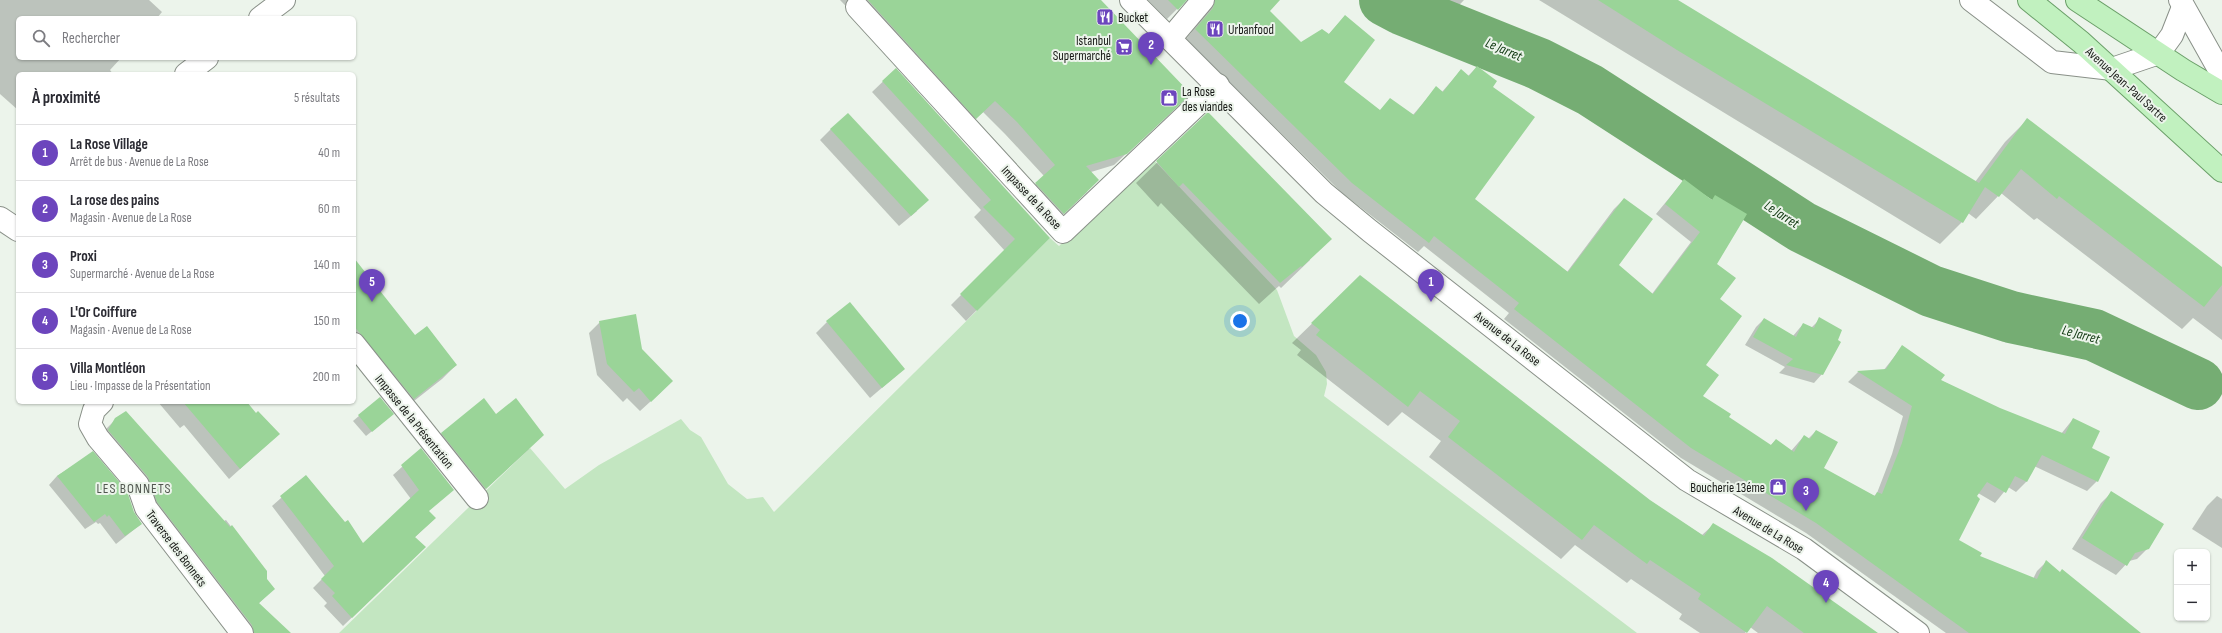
<!DOCTYPE html>
<html lang="fr">
<meta charset="utf-8">
<style>
body{margin:0;font-family:"Sofia Sans Condensed",sans-serif;background:#f2f2f3;color:#2b2b33}
.controls{position:absolute;right:12px;bottom:12px;display:grid;overflow:hidden;border-radius:6px;box-shadow:0 1px 3px #0004}
.controls button{width:36px;height:36px;display:grid;place-items:center;padding:0;border:0;border-bottom:1px solid #e1e1e2;background:#fff;color:#2b2b33;font:20px sans-serif}
.you{position:absolute;left:1240px;top:321px;width:14px;height:14px;margin:-10px;border:3px solid #fff;border-radius:50%;background:#1a73e8;box-shadow:0 0 0 6px #1a73e833}
.badge{display:grid;place-items:center;width:26px;height:26px;border-radius:50%;background:#6c45bd;color:#fff;font-size:13px;font-weight:700}
.pin{position:absolute;translate:-50% -33px;filter:drop-shadow(0 1px 2px #0008)}
.pin::after{content:'';position:absolute;top:21px;width:14px;height:12px;background:inherit;clip-path:polygon(0 0,100% 0,50% 100%)}
.list{margin:0;padding:0;list-style:none}
h2{display:flex;justify-content:space-between;align-items:center;height:52px;margin:0;padding:0 16px;font-size:17px}
h2 small{font-size:13px;font-weight:400;color:#7c7c81}
.list li{display:grid;grid-template-columns:26px 1fr auto;gap:12px;align-items:center;box-sizing:border-box;height:56px;padding:0 16px;border-top:1px solid #e1e1e2}
.list b{display:block;font-size:15px;white-space:nowrap}
.list p{margin:0;font-size:13px;white-space:nowrap;color:#7c7c81}
.list em{font-size:13px;font-style:normal;color:#7c7c81}
.icon{flex:none;width:22px;height:22px;fill:none;stroke:currentColor;stroke-width:2;stroke-linecap:round;stroke-linejoin:round}
.map{position:relative;flex:none;width:2222px;height:633px;overflow:hidden}
.search{position:absolute;background:#fff;box-shadow:0 1px 3px #0004;left:16px;top:16px;width:340px;height:44px;display:flex;align-items:center;gap:10px;box-sizing:border-box;padding:0 14px;border-radius:6px;color:#7c7c81;font-size:15px}
.panel{position:absolute;background:#fff;box-shadow:0 1px 3px #0004;left:16px;top:72px;width:340px;height:332px;border-radius:6px}
.map>svg:first-child{display:block}
.green{fill:#c3e6c1}
.shadow{fill:#0003}
.lines{fill:none;stroke-linecap:round;stroke-linejoin:round}
.river{stroke:#75ad73;stroke-width:52}
.building{fill:#9ad498}
.street-casing{stroke:#899088;stroke-width:24}
.primary-casing{stroke:#6a9f68;stroke-width:24}
.street{stroke:#fff;stroke-width:22}
.primary{stroke:#c1f1bf;stroke-width:22}
.labels{text-anchor:middle;stroke-width:4;stroke-linejoin:round;paint-order:stroke}
.poi-label{font-size:13px;fill:#161815;stroke:#ecf4eb;text-anchor:start}
.street-label{font-size:13px;fill:#161815;stroke:#ecf4eb}
.water-label{font-size:14px;font-style:italic;fill:#103811;stroke:#ecf4eb}
.neighbourhood-label{font-size:14px;letter-spacing:1px;fill:#525851;stroke:#ecf4eb}
</style>
<div class="map">
<svg width="2222" height="633" viewBox="0 0 2222 633">
<rect width="100%" height="100%" fill="#ecf4eb"/>
<polygon class="green" points="1150,156 1277,290 1294,336 1316,355 1326,372 1327,384 1324,396 1637,633 339,633 530,448 565,489 599,465 681,419 690,430 701,437 728,484 747,499 763,497 774,512 1050,238 1059,246"/>
<g class="shadow">
<polygon points="0,0 149,0 162,12 157,18 18,18 18,58 121,58 110,70 113,74 18,74 18,110 0,94"/>
<polygon points="840,0 1100,0 1178,105 1114,165 1091,172 1087,192 1052,225 1025,195 1044,176 1005,134 983,112 964,129"/>
<polygon points="1148,0 1186,0 1167,19"/>
<polygon points="1200,0 1279,0 1269,11 1301,44 1328,35 1345,16 1343,82 1379,111 1412,116 1436,88 1442,92 1461,70 1468,76 1477,67 1492,87 1474,199 1567,272 1614,209 1624,199 1618,266 1652,294 1691,242 1656,214 1684,180 1711,200 1715,196 1718,300 1705,365 1702,397 1727,417 1770,446 1776,440 1791,451 1804,436 1808,439 1816,431 1823,469 1874,496 1877,493 1892,454 1903,416 1848,382 1858,372 1883,371 1902,347 1940,380 1999,409 2061,434 2073,419 2090,449 2097,481 2087,491 2034,466 2026,482 2016,492 2008,487 1995,503 1978,493 1958,541 1978,556 2033,579 2037,571 2046,562 2139,633 1946,633 1806,533 1681,458 1504,319 1509,313 1424,246 1418,252 1342,193 1186,39 1206,14"/>
<polygon points="1430,0 1464,0 1446,19 1426,6"/>
<polygon points="1539,0 1676,0 1975,182 2005,142 2027,120 2222,270 2222,340 2193,318 2182,329 2037,218 2034,220 2001,193 1976,219 1968,213 1962,222 1940,244"/>
<polygon points="896,69 1048,238 966,321 951,305 1005,251 974,217 981,210 872,92"/>
<polygon points="1208,113 1310,260 1281,288 1279,286 1259,304 1161,203 1158,207 1136,183"/>
<polygon points="831,129 917,211 899,226 820,140"/>
<polygon points="354,269 415,337 456,365 442,379 400,412 354,355"/>
<polygon points="1360,277 1650,501 1702,535 1713,525 1876,633 1758,633 1750,627 1745,633 1700,633 1679,619 1682,614 1631,579 1627,583 1575,545 1561,559 1429,457 1441,441 1402,412 1388,426 1297,355 1301,350 1292,343"/>
<polygon points="1764,319 1793,336 1803,324 1811,328 1820,319 1822,374 1814,383 1779,373 1785,367 1745,345 1756,327"/>
<polygon points="600,322 641,349 661,392 640,411 627,398 623,402 597,375 589,333"/>
<polygon points="827,322 904,369 870,398 816,333"/>
<polygon points="380,398 393,414 366,436 353,421"/>
<polygon points="158,402 238,402 279,434 229,479 184,425 180,428"/>
<polygon points="496,415 529,449 471,502 428,447 442,433"/>
<polygon points="116,419 224,521 226,520 266,572 266,580 273,589 258,604 289,633 239,633 105,430"/>
<polygon points="421,450 428,511 435,518 414,538 366,604 343,626 324,606 327,603 313,588 325,576 272,506 306,476 363,545 411,499 393,475"/>
<polygon points="93,453 141,524 116,544 100,523 98,524 96,522 85,529 49,485 57,476"/>
<polygon points="2111,493 2148,548 2137,559 2129,561 2116,575 2072,549 2101,503"/>
<polygon points="2217,496 2222,499 2222,548 2192,529 2207,506"/>
</g>
<g class="lines">
<polyline class="river" points="1385,0 1402,9 1539,64 1590,90 1802,227 1931,291 2011,317 2094,335 2198,384"/>
</g>
<g class="building">
<polygon points="868,0 1101,0 1191,94 1127,154 1086,166 1099,180 1064,214 1035,183 1055,165 1017,122 995,101 976,119"/>
<polygon points="1168,0 1187,0 1178,10"/>
<polygon points="1215,0 1280,0 1270,11 1301,42 1322,29 1329,34 1345,15 1375,40 1344,82 1380,110 1390,98 1414,115 1436,86 1443,92 1461,69 1469,76 1477,66 1497,81 1493,87 1535,117 1475,199 1568,272 1624,198 1653,219 1619,265 1653,294 1700,232 1665,204 1684,179 1712,200 1715,195 1747,214 1717,264 1736,278 1720,299 1742,316 1706,365 1719,375 1703,396 1731,414 1729,417 1771,445 1776,439 1794,452 1804,435 1810,439 1816,430 1838,442 1824,468 1875,496 1877,492 1882,494 1902,443 1912,406 1857,371 1886,369 1902,345 1945,375 1941,380 2000,408 2065,434 2073,418 2100,431 2092,448 2110,457 2098,482 2042,455 2027,482 2015,476 2006,493 1987,482 1977,496 1980,499 1959,540 1982,553 1980,556 2037,579 2046,560 2060,572 2062,569 2141,633 1969,633 1816,523 1691,448 1514,309 1519,303 1434,236 1429,243 1352,183 1195,29 1213,8"/>
<polygon points="1598,0 1678,0 1979,183 2027,118 2222,267 2222,285 2204,307 2059,196 2057,199 2021,169 1999,197 1985,187 1963,223 1677,50"/>
<polygon points="896,68 1050,238 977,311 960,294 1015,239 983,207 991,200 882,81"/>
<polygon points="1208,112 1332,239 1302,267 1301,266 1280,283 1183,183 1179,187 1156,161"/>
<polygon points="848,113 929,200 911,216 830,129"/>
<polygon points="354,258 415,335 427,326 457,365 414,399 354,326"/>
<polygon points="1360,275 1650,500 1704,536 1713,523 1772,558 1878,633 1804,633 1767,606 1747,633 1698,599 1701,594 1650,560 1647,564 1594,525 1582,540 1448,437 1460,421 1420,391 1408,407 1316,335 1320,330 1311,323"/>
<polygon points="850,302 905,369 882,388 826,321"/>
<polygon points="636,314 642,349 673,381 651,402 639,388 634,392 607,364 599,321"/>
<polygon points="1819,317 1842,330 1838,340 1841,342 1823,375 1786,365 1793,359 1753,337 1764,318 1796,337 1803,323 1814,328"/>
<polygon points="380,397 394,414 372,432 358,415"/>
<polygon points="484,398 496,414 516,398 544,435 486,489 441,433"/>
<polygon points="183,402 247,402 256,413 258,411 280,434 240,469"/>
<polygon points="126,411 230,527 232,525 267,571 267,579 275,589 259,603 291,633 254,633 252,625 157,502 148,477 108,430 115,418"/>
<polygon points="421,448 454,490 429,511 436,518 415,537 426,547 352,618 332,596 335,593 321,579 334,566 280,496 306,475 345,522 348,520 363,543 419,490 401,465"/>
<polygon points="93,451 127,491 134,512 142,524 125,536 109,515 107,517 105,514 94,522 57,476"/>
<polygon points="2111,491 2164,524 2149,549 2135,553 2127,566 2082,538"/>
</g>
<g class="lines">
<g class="street-casing">
<g id="street">
<polyline points="1131,0 1324,193 1370,231 1687,480 1804,549 1918,633"/>
<polyline points="1971,0 2052,62 2112,69 2159,53 2172,35 2183,7"/>
<polyline points="2180,0 2222,75"/>
<polyline points="857,7 1063,232 1218,85"/>
<polyline points="260,18 284,0"/>
<polyline points="1170,39 1203,0"/>
<polyline points="186,74 207,58"/>
<polyline points="0,218 18,230"/>
<polyline points="354,344 477,498"/>
<polyline points="102,402 94,410 90,424 98,438 138,485 146,508 242,633"/>
</g>
</g>
<g class="primary-casing">
<g id="primary">
<polyline points="2029,0 2081,42 2222,171"/>
<polyline points="2077,0 2183,70 2222,93"/>
</g>
</g>
<use href="#street" class="street"/>
<use href="#primary" class="primary"/>
</g>
<defs>
<g id="restaurant-square" transform="scale(0.9)"><rect x="-9" y="-9" width="18" height="18" rx="4" fill="#6c45bd" stroke="#ecf4eb"/><path d="M-5-6h1v4h1v-4h1v4h1v-4h1v5L-1.5 .5V6h-2V.5L-5-1ZM5-6V6H3V1.5H1.5Q1.5-4 5-6Z" fill="#fff"/></g>
<g id="supermarket-square" transform="scale(0.9)"><rect x="-9" y="-9" width="18" height="18" rx="4" fill="#6c45bd" stroke="#ecf4eb"/><path d="M-6-5.5h2.5l.6 2H6L4.5 2H-2.5L-4.4-4H-6ZM-1.5 3.2a1.3 1.3 0 1 0 .1 0ZM3 3.2a1.3 1.3 0 1 0 .1 0Z" fill="#fff"/></g>
<g id="shop-square" transform="scale(0.9)"><rect x="-9" y="-9" width="18" height="18" rx="4" fill="#6c45bd" stroke="#ecf4eb"/><path d="M-5-2.5h2.3a2.7 3.5 0 0 1 5.4 0H5L5.5 6h-11ZM-1.5-2.5h3a1.5 2.3 0 0 0-3 0Z" fill="#fff"/></g>
</defs>
<g fill-rule="evenodd">
<use href="#restaurant-square" x="1105" y="17"/>
<use href="#restaurant-square" x="1215" y="29"/>
<use href="#supermarket-square" x="1124" y="47"/>
<use href="#shop-square" x="1169" y="98"/>
<use href="#shop-square" x="1778" y="487"/>
</g>
<g class="labels">
<g class="poi-label">
<text x="1118" y="22">Bucket</text>
<text x="1228" y="34">Urbanfood</text>
<text x="1111" y="45" text-anchor="end">Istanbul<tspan x="1111" dy="15">Supermarché</tspan></text>
<text x="1182" y="96">La Rose<tspan x="1182" dy="15">des viandes</tspan></text>
<text x="1765" y="492" text-anchor="end">Boucherie 13éme</text>
</g>
<g class="street-label">
<text transform="translate(2127 84) rotate(42)" y="5">Avenue Jean-Paul Sartre</text>
<text transform="translate(1032 197) rotate(47)" y="5">Impasse de la Rose</text>
<text transform="translate(1508 338) rotate(38)" y="5">Avenue de La Rose</text>
<text transform="translate(415 421) rotate(51)" y="5">Impasse de la Présentation</text>
<text transform="translate(1769 529) rotate(31)" y="5">Avenue de La Rose</text>
<text transform="translate(177 548) rotate(53)" y="5">Traverse des Bonnets</text>
</g>
<g class="water-label">
<text transform="translate(1504 49) rotate(23)" y="5">Le Jarret</text>
<text transform="translate(1782 214) rotate(33)" y="5">Le Jarret</text>
<text transform="translate(2081 334) rotate(15)" y="5">Le Jarret</text>
</g>
<g class="neighbourhood-label">
<text x="134" y="493">LES BONNETS</text>
</g>
</g>
</svg>
<div class="controls">
<button>+</button>
<button>−</button>
</div>
<div class="you"></div>
<div class="pin badge" style="left:1431px;top:302px">1</div>
<div class="pin badge" style="left:1151px;top:65px">2</div>
<div class="pin badge" style="left:1806px;top:511px">3</div>
<div class="pin badge" style="left:1826px;top:603px">4</div>
<div class="pin badge" style="left:372px;top:302px">5</div>
<div class="search"><svg class="icon" aria-label="search" viewBox="0 0 24 24"><circle cx="10" cy="10" r="6"/><path d="M15 15l6 6"/></svg>Rechercher</div>
<section class="panel">
<h2>À proximité<small>5 résultats</small></h2>
<ul class="list">
<li><span class="badge">1</span><div><b>La Rose Village</b><p>Arrêt de bus · Avenue de La Rose</p></div><em>40 m</em></li>
<li><span class="badge">2</span><div><b>La rose des pains</b><p>Magasin · Avenue de La Rose</p></div><em>60 m</em></li>
<li><span class="badge">3</span><div><b>Proxi</b><p>Supermarché · Avenue de La Rose</p></div><em>140 m</em></li>
<li><span class="badge">4</span><div><b>L'Or Coiffure</b><p>Magasin · Avenue de La Rose</p></div><em>150 m</em></li>
<li><span class="badge">5</span><div><b>Villa Montléon</b><p>Lieu · Impasse de la Présentation</p></div><em>200 m</em></li>
</ul>
</section>
</div>
